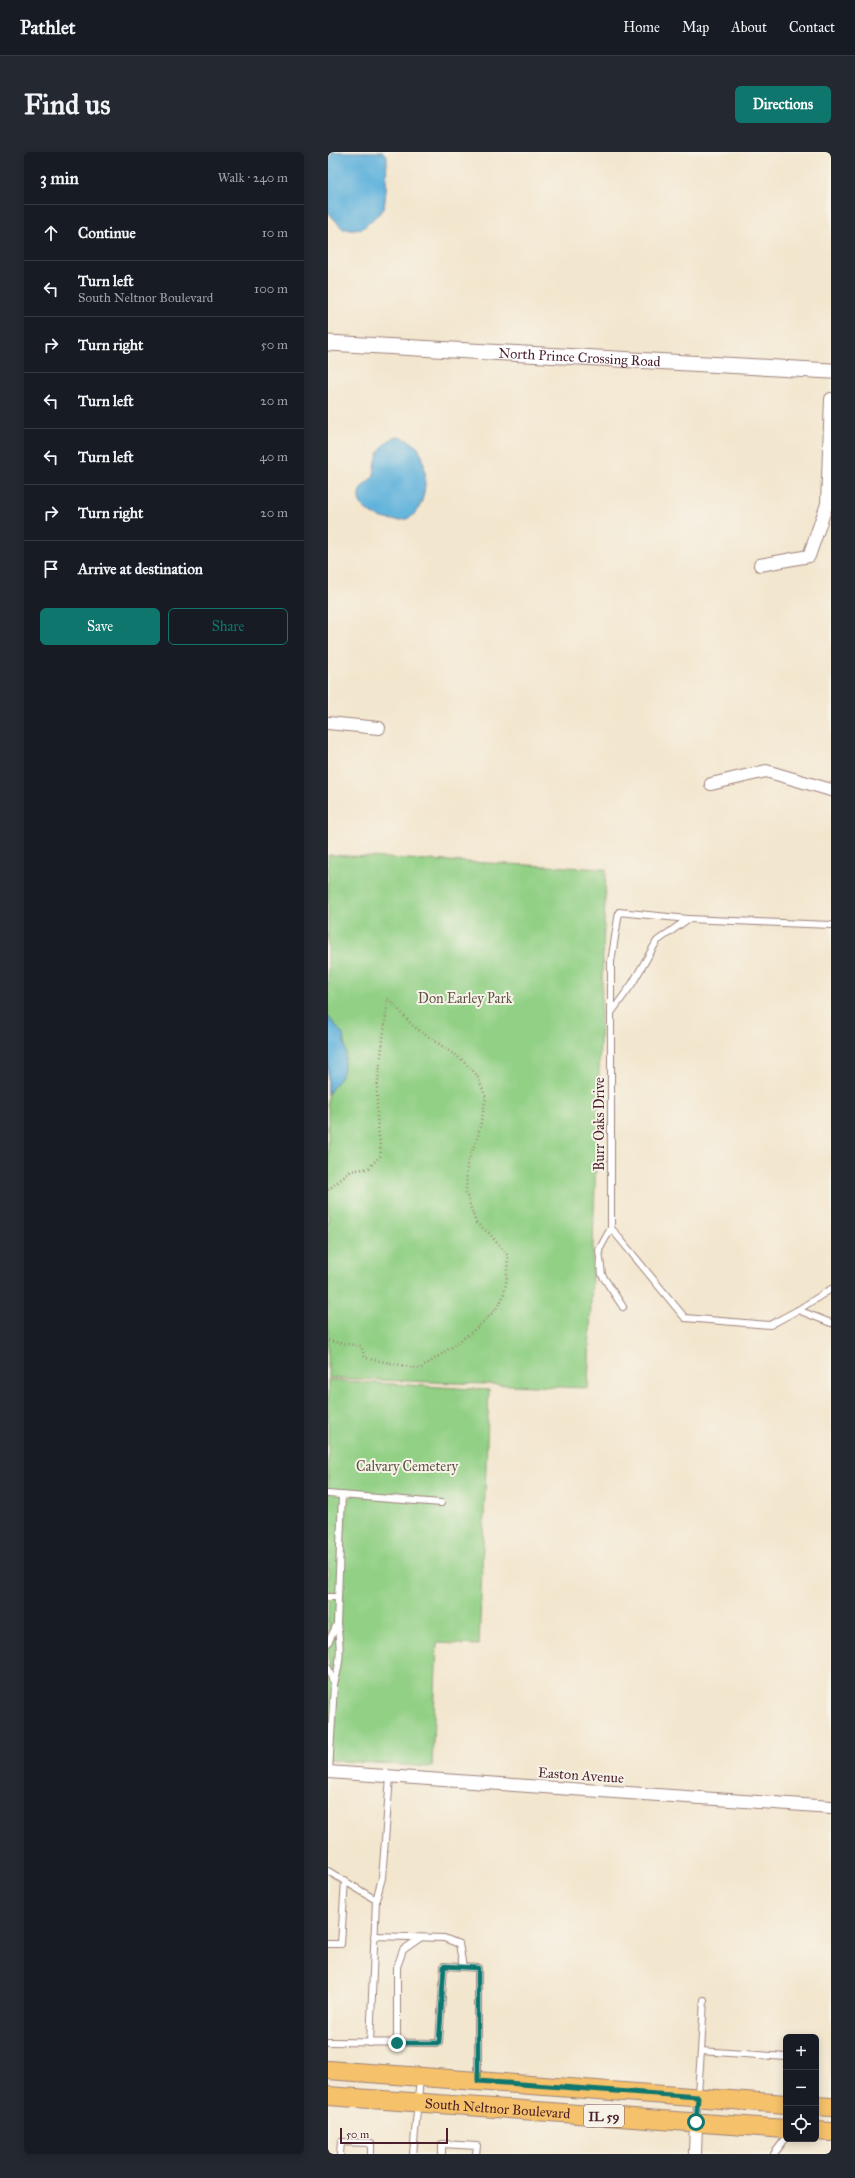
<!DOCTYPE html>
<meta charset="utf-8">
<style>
body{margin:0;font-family:"IM FELL Great Primer",serif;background:#242831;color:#f1f3f6}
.controls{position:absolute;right:12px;bottom:12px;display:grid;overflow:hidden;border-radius:6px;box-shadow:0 2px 10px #0003}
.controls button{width:36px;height:36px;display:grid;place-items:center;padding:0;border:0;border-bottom:1px solid #363941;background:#171b24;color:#f1f3f6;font:20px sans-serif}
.scale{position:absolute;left:12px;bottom:10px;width:108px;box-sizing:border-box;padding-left:4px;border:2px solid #4a1f2b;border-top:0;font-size:11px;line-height:14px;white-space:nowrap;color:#4a1f2b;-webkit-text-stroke:3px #f7f3e8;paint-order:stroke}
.stop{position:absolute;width:12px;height:12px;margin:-9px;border:3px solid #0f766e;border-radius:50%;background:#fff}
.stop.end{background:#0f766e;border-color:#fff;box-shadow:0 1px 4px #0008}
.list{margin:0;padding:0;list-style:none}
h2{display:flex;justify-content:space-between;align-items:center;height:52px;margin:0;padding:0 16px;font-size:17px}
h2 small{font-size:13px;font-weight:400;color:#9ea1a6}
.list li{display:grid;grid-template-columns:26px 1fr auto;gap:12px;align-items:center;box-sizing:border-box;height:56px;padding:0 16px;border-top:1px solid #363941}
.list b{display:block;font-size:15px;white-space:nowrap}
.list p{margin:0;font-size:13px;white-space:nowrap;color:#9ea1a6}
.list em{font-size:13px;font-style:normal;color:#9ea1a6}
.actions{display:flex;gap:8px;padding:12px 16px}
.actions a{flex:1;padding:9px 0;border:1px solid #0f766e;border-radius:6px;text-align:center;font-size:14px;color:#0f766e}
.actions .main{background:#0f766e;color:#fff}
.icon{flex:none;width:22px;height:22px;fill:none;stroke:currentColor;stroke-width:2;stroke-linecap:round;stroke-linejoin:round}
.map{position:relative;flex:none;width:503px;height:2002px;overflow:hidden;border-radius:6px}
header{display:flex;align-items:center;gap:24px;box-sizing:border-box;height:56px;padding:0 20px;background:#171b24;border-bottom:1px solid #363941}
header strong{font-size:19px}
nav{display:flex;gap:22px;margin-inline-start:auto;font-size:14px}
.intro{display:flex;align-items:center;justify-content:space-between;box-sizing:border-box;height:96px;padding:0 24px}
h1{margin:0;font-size:28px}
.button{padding:10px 18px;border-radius:6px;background:#0f766e;color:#fff;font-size:14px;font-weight:700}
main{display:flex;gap:24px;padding:0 24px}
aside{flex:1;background:#171b24;border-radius:6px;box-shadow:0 2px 10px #0003}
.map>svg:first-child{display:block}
.green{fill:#92d085;stroke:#6e7858}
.water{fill:#61b2dc;stroke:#566884}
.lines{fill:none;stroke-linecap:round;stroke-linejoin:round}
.service-casing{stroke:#9e827c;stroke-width:8}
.minor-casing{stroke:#9e827c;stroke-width:14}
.tertiary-casing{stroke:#9e827c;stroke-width:17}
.primary-casing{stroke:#9e827c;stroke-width:20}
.path{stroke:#9e827c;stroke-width:2.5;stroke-dasharray:1 3;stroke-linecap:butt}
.service{stroke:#fff;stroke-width:6}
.minor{stroke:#fff;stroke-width:12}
.tertiary{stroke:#fff;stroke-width:15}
.primary{stroke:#f5c16b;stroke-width:18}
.route{stroke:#0f766e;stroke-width:5}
.labels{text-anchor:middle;stroke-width:4;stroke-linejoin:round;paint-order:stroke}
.shield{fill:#f7f3e8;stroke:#7e5f64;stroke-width:1}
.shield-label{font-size:13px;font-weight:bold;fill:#4a1f2b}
.street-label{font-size:14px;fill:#4a1f2b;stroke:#f7f3e8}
.park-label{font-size:14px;fill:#605446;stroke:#f7f3e8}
</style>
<header>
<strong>Pathlet</strong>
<nav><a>Home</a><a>Map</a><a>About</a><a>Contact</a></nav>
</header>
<div class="intro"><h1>Find us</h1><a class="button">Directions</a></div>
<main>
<aside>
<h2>3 min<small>Walk · 240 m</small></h2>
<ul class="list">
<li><svg class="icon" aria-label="ahead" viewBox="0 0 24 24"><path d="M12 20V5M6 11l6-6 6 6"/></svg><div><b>Continue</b></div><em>10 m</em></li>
<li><svg class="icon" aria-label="left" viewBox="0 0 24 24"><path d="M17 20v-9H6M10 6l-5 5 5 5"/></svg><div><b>Turn left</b><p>South Neltnor Boulevard</p></div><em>100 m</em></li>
<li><svg class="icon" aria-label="right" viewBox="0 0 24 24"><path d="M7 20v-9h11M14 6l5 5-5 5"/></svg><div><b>Turn right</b></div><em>50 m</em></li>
<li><svg class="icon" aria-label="left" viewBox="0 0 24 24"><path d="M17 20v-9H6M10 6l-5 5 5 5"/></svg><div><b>Turn left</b></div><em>20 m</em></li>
<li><svg class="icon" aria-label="left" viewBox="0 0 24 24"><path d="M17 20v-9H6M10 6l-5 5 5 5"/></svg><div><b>Turn left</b></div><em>40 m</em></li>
<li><svg class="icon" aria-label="right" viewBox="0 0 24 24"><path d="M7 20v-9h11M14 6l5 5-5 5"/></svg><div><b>Turn right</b></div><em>20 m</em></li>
<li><svg class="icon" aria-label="arrive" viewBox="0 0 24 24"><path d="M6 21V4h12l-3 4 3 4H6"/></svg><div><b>Arrive at destination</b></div></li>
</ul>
<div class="actions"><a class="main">Save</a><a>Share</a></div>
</aside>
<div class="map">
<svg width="503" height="2002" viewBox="0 0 503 2002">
<rect width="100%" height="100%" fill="#f7f3e8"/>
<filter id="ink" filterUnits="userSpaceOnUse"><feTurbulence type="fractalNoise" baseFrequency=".025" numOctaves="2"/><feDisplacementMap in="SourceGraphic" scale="8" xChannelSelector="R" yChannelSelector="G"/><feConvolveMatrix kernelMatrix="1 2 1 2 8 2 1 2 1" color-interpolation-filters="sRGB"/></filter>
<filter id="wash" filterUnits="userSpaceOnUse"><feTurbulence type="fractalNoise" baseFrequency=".012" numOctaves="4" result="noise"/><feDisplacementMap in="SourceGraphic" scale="16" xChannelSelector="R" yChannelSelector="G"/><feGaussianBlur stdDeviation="0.9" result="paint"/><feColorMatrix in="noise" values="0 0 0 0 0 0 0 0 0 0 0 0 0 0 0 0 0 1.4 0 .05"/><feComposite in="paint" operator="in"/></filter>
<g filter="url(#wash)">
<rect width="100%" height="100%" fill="#f3e6ce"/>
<g class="green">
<polygon points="0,703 278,717 260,1236 0,1226"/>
<polygon points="0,1228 161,1238 151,1493 109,1491 104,1615 0,1608"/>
</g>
<g class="water">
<polygon points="4,0 55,0 59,4 58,39 56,57 34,77 15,77 0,60 0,11"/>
<path d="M 66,285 C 78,284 91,293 94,304 C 100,321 99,361 78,367 C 63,372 28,361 31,342 C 32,333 41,330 46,323 C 48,305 49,295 66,285 Z"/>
<polygon points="0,864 15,883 18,901 15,921 0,942"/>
</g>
</g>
<g filter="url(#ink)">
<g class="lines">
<g class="service-casing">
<g id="service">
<polyline points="503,773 360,767 329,789 304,832 283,861 283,1076 357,1166 442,1173 470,1158 503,1137"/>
<polyline points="283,861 283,810 291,760 360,767"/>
<polyline points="283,1076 271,1098 274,1123 295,1155"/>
<polyline points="470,1158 503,1171"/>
<polyline points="0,1342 113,1351"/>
<polyline points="0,1445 10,1445"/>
<polyline points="0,1491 9,1472 14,1343"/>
<polyline points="0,1515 6,1533 1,1620"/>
<path d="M 6,1532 C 13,1510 13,1494 9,1472"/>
<polyline points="0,1719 48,1748 42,1891"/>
<polyline points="48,1748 54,1726 62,1625"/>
<polyline points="46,1784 116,1786 131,1792 135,1815"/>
<polyline points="0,1792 13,1792 17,1728"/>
<polyline points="0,1890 111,1891 116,1814 150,1816 150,1927"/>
<polyline points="69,1891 69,1815 75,1798 92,1786"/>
<polyline points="373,1899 376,1848"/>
<polyline points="368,1969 373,1899 458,1905"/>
<polyline points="12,2002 13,1990 43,1991 43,2002"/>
<polyline points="85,2002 92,1926"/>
<polyline points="114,2002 114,1992 149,1994 148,2002"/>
<polyline points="446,2002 458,1986"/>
</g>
</g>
<g class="minor-casing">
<g id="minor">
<polyline points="432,413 481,404 499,352 503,247"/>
<polyline points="0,571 51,576"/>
<polyline points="383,632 438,619 503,638"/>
<polyline points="0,1620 503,1655"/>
<polyline points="367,2002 368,1970"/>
</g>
</g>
<g class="tertiary-casing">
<g id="tertiary">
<path id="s1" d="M 0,191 L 503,219"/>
</g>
</g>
<g class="primary-casing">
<g id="primary">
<polyline points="0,1918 458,1952"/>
<path id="s2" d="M 0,1944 L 458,1977"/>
<polyline points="488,1954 503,1955"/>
<polyline points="488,1979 503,1980"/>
</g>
</g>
<path class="path" d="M 0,1038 L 23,1019 L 41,1016 L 53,1003 L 49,966 L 49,937 L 60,846 L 85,874 L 134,908 L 149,923 L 158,946 L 150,984 L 139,1012 L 138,1041 L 148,1071 L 161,1081 L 180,1104 C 179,1117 179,1135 174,1147 C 164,1170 113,1202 92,1217 L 37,1206 L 33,1194 L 0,1189"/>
<use href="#service" class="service"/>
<use href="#minor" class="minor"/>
<use href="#tertiary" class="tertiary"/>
<use href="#primary" class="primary"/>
</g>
</g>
<g class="lines" filter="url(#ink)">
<polyline class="route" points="69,1891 111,1891 116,1814 150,1816 150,1929 370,1945 368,1970"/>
</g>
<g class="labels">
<rect class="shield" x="256" y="1953" width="40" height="22" rx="3"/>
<g class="shield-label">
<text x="276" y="1969">IL 59</text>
</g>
<g class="street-label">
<text dy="5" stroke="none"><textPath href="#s1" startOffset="252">North Prince Crossing Road</textPath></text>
<text transform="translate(271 972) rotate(-90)" y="5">Burr Oaks Drive</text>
<text transform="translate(253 1623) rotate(4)" y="5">Easton Avenue</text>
<text dy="5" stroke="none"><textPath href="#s2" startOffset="170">South Neltnor Boulevard</textPath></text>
</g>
<g class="park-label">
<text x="137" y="851">Don Earley Park</text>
<text x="79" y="1319">Calvary Cemetery</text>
</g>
</g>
</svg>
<div class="controls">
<button>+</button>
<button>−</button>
<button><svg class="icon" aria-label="locate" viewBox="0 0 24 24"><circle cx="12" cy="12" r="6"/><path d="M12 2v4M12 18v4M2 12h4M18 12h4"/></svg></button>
</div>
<div class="scale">50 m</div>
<div class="stop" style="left:368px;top:1970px"></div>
<div class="stop end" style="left:69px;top:1891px"></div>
</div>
</main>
